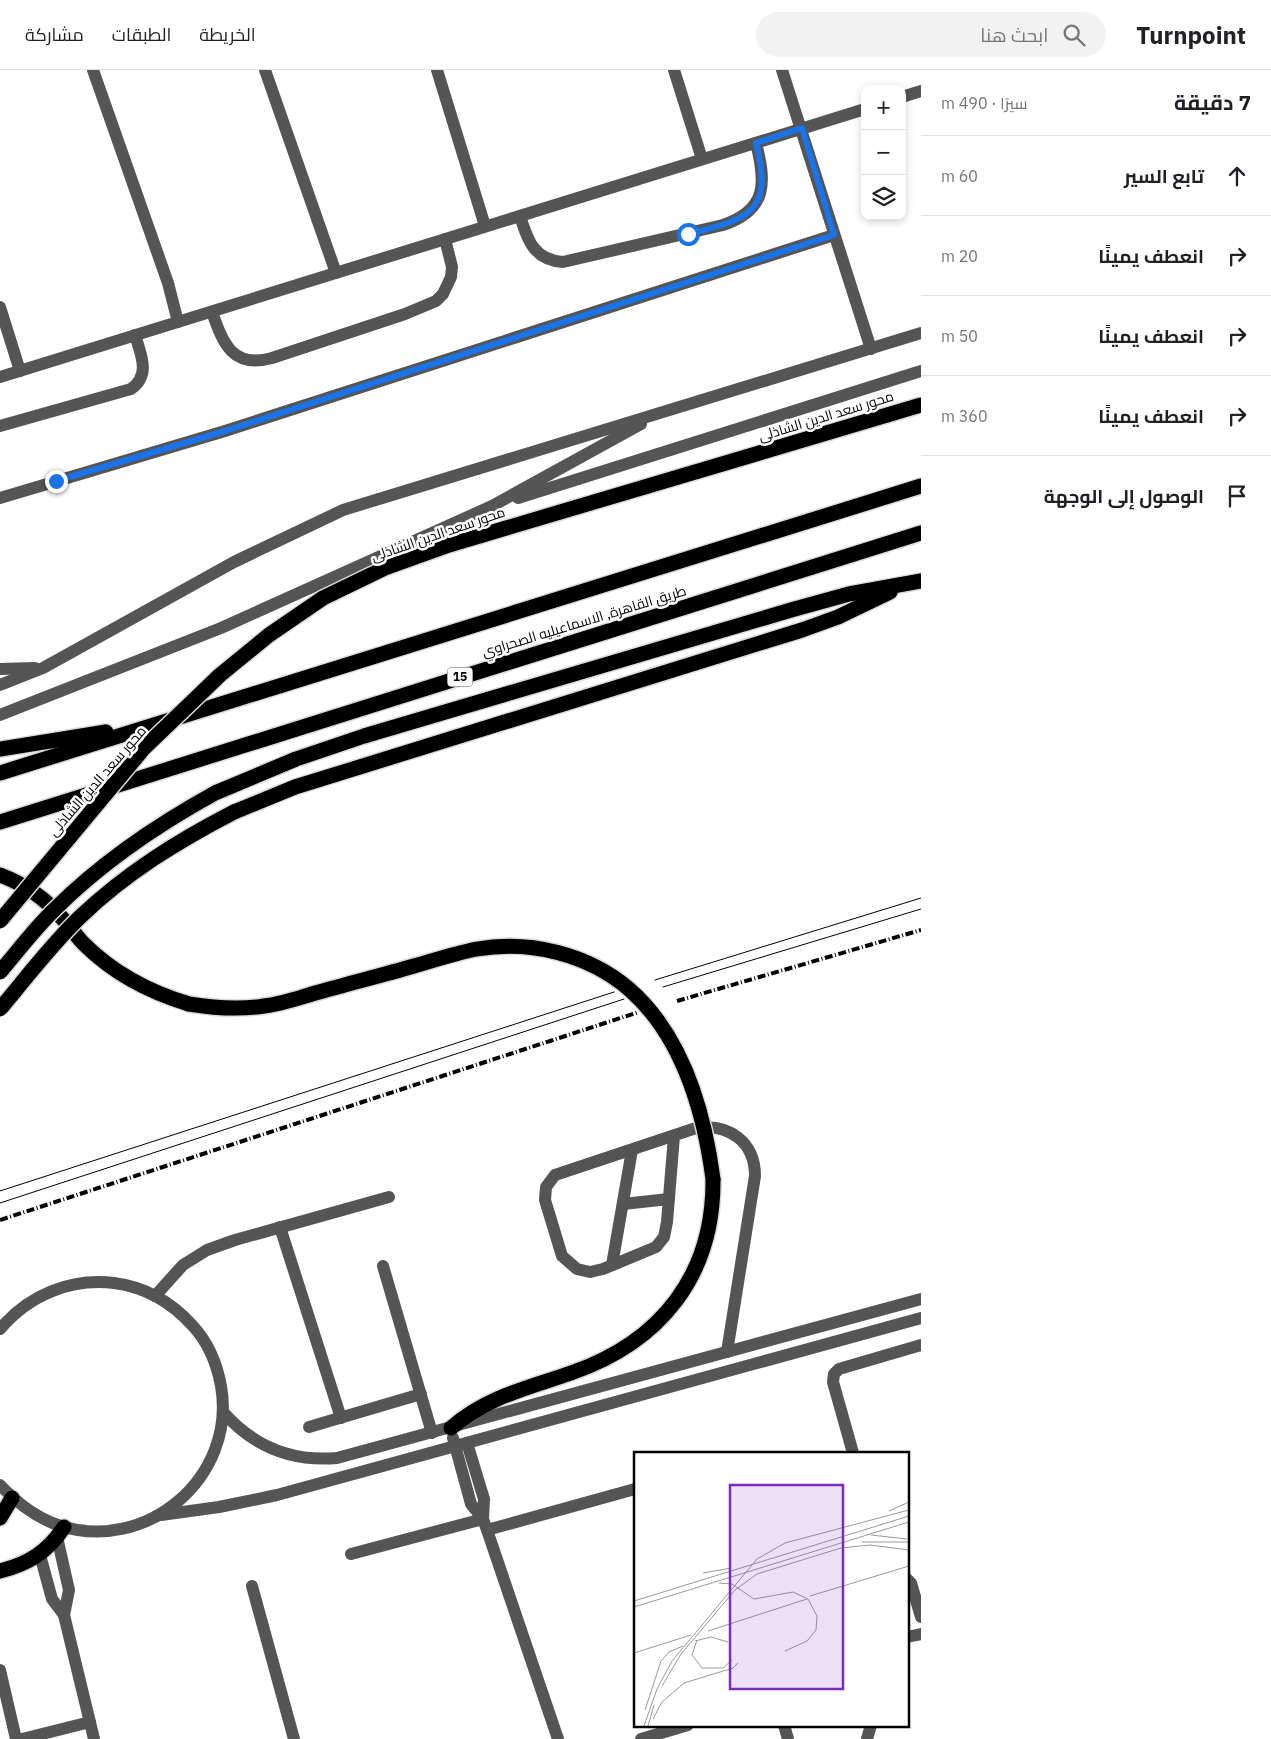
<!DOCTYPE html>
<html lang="ar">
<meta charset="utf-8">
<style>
body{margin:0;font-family:"IBM Plex Sans",Cairo,sans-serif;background:#f2f2f2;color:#202124;direction:rtl}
.controls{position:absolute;right:15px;top:15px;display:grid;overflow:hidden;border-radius:10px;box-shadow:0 2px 8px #0003}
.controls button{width:45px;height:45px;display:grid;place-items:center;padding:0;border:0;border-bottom:1px solid #e0e0e0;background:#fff;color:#202124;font:25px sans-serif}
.stop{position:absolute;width:15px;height:15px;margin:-11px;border:4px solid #1a73e8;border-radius:50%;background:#fff}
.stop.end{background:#1a73e8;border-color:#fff;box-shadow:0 1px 5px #0008}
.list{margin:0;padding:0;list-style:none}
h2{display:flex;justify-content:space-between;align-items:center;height:65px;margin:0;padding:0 20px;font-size:21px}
h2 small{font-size:16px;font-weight:400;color:#757577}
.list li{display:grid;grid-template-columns:32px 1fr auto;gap:15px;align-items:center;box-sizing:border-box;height:80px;padding:0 20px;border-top:1px solid #e0e0e0}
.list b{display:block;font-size:19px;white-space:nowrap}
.list em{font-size:16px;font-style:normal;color:#757577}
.icon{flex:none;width:28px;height:28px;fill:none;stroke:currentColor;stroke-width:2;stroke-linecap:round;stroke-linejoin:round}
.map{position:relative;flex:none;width:921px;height:1669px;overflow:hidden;direction:ltr}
header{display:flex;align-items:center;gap:30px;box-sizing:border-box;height:70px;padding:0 25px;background:#fff;border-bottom:1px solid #e0e0e0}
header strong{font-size:24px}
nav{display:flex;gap:28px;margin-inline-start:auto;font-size:18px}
.search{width:350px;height:45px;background:#f2f2f2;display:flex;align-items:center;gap:12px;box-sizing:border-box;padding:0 18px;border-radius:28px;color:#757577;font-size:19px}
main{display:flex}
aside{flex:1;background:#fff}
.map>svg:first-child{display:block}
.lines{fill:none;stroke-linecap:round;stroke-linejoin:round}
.highway-casing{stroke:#dbdbdb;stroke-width:18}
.minor{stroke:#555;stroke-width:12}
.highway{stroke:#000;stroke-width:15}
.tram{stroke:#000;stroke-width:1}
.rail{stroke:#000;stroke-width:4;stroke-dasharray:8 2.5 1 2.5;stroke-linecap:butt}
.highway-bridge-casing{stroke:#dbdbdb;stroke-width:18;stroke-linecap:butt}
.highway-bridge{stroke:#000;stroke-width:15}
.route{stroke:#1a73e8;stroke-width:6}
.labels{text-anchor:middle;stroke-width:5;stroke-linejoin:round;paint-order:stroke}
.shield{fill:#fff;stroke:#4c4c4c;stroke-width:1}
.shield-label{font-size:12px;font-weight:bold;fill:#000}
.street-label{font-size:14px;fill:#000;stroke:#fff}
.inset-road{fill:none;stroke:#999;stroke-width:1}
.view{fill:#7b2cbf;fill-opacity:0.15;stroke:#7b2cbf;stroke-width:2.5}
.inset-edge{fill:none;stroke:#000;stroke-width:2.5}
</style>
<header>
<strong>Turnpoint</strong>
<div class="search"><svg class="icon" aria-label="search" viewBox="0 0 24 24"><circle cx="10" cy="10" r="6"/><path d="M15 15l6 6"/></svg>ابحث هنا</div>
<nav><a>الخريطة</a><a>الطبقات</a><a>مشاركة</a></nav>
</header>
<main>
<aside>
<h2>7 دقيقة<small>سيرًا · 490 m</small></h2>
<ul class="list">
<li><svg class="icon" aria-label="ahead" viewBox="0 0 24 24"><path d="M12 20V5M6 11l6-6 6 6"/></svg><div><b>تابع السير</b></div><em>60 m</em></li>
<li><svg class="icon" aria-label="right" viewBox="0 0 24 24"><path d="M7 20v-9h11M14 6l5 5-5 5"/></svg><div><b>انعطف يمينًا</b></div><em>20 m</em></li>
<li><svg class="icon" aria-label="right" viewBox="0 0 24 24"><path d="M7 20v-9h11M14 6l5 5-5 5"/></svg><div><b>انعطف يمينًا</b></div><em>50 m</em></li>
<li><svg class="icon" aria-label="right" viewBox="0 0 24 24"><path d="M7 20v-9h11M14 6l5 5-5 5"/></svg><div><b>انعطف يمينًا</b></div><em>360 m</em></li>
<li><svg class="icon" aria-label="arrive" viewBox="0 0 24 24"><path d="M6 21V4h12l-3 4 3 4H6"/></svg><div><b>الوصول إلى الوجهة</b></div></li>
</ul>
</aside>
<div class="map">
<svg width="921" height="1669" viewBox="0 0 921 1669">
<rect width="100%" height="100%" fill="#fff"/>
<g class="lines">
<g class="highway-casing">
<g id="highway">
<polyline points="0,679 106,662"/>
<polyline points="0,703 921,416"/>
<polyline points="215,723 296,689 364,666 791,540 849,524 921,511"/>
<polyline points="234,742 295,717 802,560 838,547 890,522"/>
<polyline points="0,752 921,463"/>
<path d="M 0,805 C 24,814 45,828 62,848 C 70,856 76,866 84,874 C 114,904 149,922 189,934"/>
<path d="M 451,1358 C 486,1327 528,1318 571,1303 C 661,1272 714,1205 713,1109"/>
<polyline points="0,1448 12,1428"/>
<path d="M 0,1501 C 28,1494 48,1482 64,1457"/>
</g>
</g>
<g class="minor">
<polyline points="93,0 168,213 178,252"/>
<polyline points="265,0 336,203"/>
<polyline points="437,0 485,156"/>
<polyline points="674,0 702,89"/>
<polyline points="782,0 871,279"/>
<polyline points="902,27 921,21"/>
<path d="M 520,146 C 528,171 534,190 563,192 L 723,155 C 768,140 766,112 756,73"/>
<polyline points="0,237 20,301"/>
<path d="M 212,242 C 223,273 232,299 272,288 L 405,244 L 436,231 L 443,224 L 451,207 L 452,197 L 445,169"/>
<polyline points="0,307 865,39"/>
<path d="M 0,356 L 131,319 C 151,305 141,285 135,265"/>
<polyline points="0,428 225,361 834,165"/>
<polyline points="518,428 921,301"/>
<polyline points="0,599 35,598"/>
<polyline points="0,615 43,598 234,492 343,440 921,263"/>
<polyline points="0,645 221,558 492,436 641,354"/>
<path d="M 674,1066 L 667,1152 L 664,1167 L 656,1177 L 603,1199 L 590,1202 L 577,1199 L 562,1186 L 545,1130 L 546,1117 L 555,1105 L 696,1058 C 729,1053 755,1072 755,1106 L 727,1282"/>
<polyline points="623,1134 669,1129"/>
<polyline points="280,1157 341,1348"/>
<polyline points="612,1195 632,1080"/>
<polyline points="383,1196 432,1363"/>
<polyline points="155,1226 183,1195 207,1180 235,1170 389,1127"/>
<path d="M 0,1259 C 29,1225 70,1208 114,1213 C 145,1217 172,1233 192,1255 C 208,1272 217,1294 221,1316 C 237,1407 146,1485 58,1455 C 35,1447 17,1433 0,1415"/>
<path d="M 223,1342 C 254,1377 291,1392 337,1388 L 921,1229"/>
<polyline points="309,1357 421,1324"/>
<polyline points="453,1368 471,1434 483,1449 487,1460 558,1669"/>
<polyline points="467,1373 484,1429 483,1449"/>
<polyline points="853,1383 833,1312 834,1304 839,1299 921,1275"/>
<polyline points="161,1445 219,1437 277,1425 921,1248"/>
<polyline points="487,1460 635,1419"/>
<polyline points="57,1467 69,1520 64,1545 94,1669"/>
<polyline points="351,1484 483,1449"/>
<polyline points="40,1485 52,1529 64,1545"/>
<polyline points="907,1509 911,1513 921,1547"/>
<polyline points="252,1516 294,1669"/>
<polyline points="907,1567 921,1564"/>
<polyline points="0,1600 16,1669"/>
<polyline points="784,1655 788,1669"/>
<polyline points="22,1669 90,1652"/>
<polyline points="641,1669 688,1655"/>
<polyline points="867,1669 871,1655"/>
</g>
<use href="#highway" class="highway"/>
<g class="tram">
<polyline points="655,910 921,828"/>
<polyline points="663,917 921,839"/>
<polyline points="0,1121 614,922"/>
<polyline points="0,1133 624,929"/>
</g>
<g class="rail">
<polyline points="677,931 921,860"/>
<polyline points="0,1150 639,942"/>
</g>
<g class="highway-bridge-casing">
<g id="highway-bridge">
<polyline points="0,851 144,678 220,605 269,565 323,528 385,498 449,475 921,335"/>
<path d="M 0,902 C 18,881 35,858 55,839 C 102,792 157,755 215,723"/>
<path d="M 189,934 C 214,938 239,940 264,936 C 283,934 301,927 319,922 C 351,913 383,905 414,896 C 435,890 456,883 477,879 C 530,870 588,884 629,919 C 683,966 704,1041 713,1109"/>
<path d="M 0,939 C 26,908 51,875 80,847 C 126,803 178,771 234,742"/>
</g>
</g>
<use href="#highway-bridge" class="highway-bridge"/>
</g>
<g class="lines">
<path class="route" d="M 56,411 L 225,361 L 834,165 L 802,58 L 756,73 C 774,143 749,149 688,164"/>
</g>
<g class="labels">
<rect class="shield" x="447.5" y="597.5" width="25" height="19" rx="4"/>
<g class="shield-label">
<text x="460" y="611">15</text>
</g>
<g class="street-label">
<text transform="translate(826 346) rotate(-17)" y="5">محور سعد الدين الشاذلى</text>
<text transform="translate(438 464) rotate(-19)" y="5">محور سعد الدين الشاذلى</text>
<text transform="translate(584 551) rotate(-17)" y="5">طريق القاهرة, الاسماعيليه الصحراوي</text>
<text transform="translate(97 711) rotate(-49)" y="5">محور سعد الدين الشاذلى</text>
</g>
</g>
<g transform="translate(634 1382)">
<rect width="275" height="275" fill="#fff"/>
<path class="inset-road" d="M 255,59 L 275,50M 237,83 L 273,87M 228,90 L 275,90M 69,121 L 97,116M 85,131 L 98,132 L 120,147 L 159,140 L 174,147 L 183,164 L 182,178 L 173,189 L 151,199M 176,144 L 275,114M 0,149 L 275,64M 0,155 L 275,70M 74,179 L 173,147M 63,188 L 58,203 L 68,216 L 89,216 L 98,208M 61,189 L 77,185 L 94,190M 0,201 L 57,183M 28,234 L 47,202 L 101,138 L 123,122 L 207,96 L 236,93 L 275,98M 11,258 L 27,209 L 35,200 L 49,194M 19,267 L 28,250 L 50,231 L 99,216 L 104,211M 10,274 L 23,237 L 38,209 L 123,107 L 151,91 L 275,58M 14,274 L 20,253"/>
<path class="view" d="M 96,33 L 209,33 L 209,237 L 96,237 Z"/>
<rect width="275" height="275" class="inset-edge"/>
</g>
</svg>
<div class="controls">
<button>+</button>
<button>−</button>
<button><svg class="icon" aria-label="layers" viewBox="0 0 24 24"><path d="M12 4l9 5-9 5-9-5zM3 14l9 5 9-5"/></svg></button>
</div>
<div class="stop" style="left:688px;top:164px"></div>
<div class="stop end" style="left:56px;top:411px"></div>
</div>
</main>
